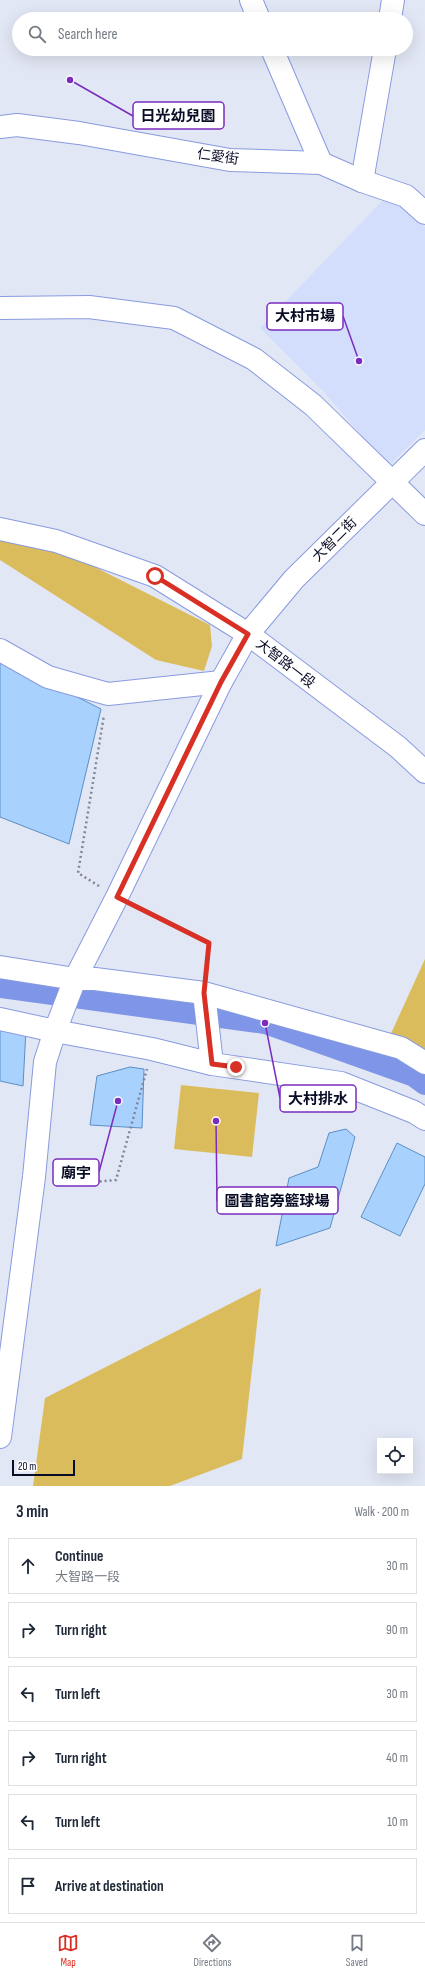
<!DOCTYPE html>
<meta charset="utf-8">
<style>
body{margin:0;font-family:"Sofia Sans Condensed","Noto Sans TC",sans-serif;background:#f6f6f7;color:#1f2937}
.controls{position:absolute;right:12px;bottom:12px;display:grid;overflow:hidden;border-radius:0px;box-shadow:0 4px 16px #0002}
.controls button{width:36px;height:36px;display:grid;place-items:center;padding:0;border:0;border-bottom:1px solid #e0e1e3;background:#fff;color:#1f2937;font:20px sans-serif}
.scale{position:absolute;left:12px;bottom:10px;width:63px;box-sizing:border-box;padding-left:4px;border:2px solid #080c25;border-top:0;font-size:11px;line-height:14px;white-space:nowrap;color:#080c25;-webkit-text-stroke:3px #fff;paint-order:stroke}
.stop{position:absolute;width:12px;height:12px;margin:-9px;border:3px solid #d93025;border-radius:50%;background:#fff}
.stop.end{background:#d93025;border-color:#fff;box-shadow:0 1px 4px #0008}
.list{margin:0;padding:0;list-style:none}
h2{display:flex;justify-content:space-between;align-items:center;height:52px;margin:0;padding:0 16px;font-size:17px}
h2 small{font-size:13px;font-weight:400;color:#747a83}
.list li{display:grid;grid-template-columns:26px 1fr auto;gap:12px;align-items:center;box-sizing:border-box;height:56px;margin:0 8px 8px;padding:0 8px;border:1px solid #e0e1e3;border-radius:0px}
.list b{display:block;font-size:15px;white-space:nowrap}
.list p{margin:0;font-size:13px;white-space:nowrap;color:#747a83}
.list em{font-size:13px;font-style:normal;color:#747a83}
.icon{flex:none;width:22px;height:22px;fill:none;stroke:currentColor;stroke-width:2;stroke-linecap:round;stroke-linejoin:round}
.map{position:relative;flex:none;width:425px;height:1486px;overflow:hidden}
.search{position:absolute;background:#fff;box-shadow:0 4px 16px #0002;left:12px;right:12px;top:12px;height:44px;display:flex;align-items:center;gap:10px;box-sizing:border-box;padding:0 14px;border-radius:22px;color:#747a83;font-size:15px}
.sheet{height:436px;background:#fff}
nav{display:flex;justify-content:space-around;align-items:center;box-sizing:border-box;height:56px;border-top:1px solid #e0e1e3;background:#fff;font-size:11px;color:#747a83}
nav a{display:grid;justify-items:center;gap:2px}
nav .on{color:#d93025}
.map>svg:first-child{display:block}
.built{fill:#d3defd}
.green{fill:#dbbc5d}
.lines{fill:none;stroke-linecap:round;stroke-linejoin:round}
.canal{stroke:#7e95e8;stroke-width:22}
.building{fill:#a9d1fd;stroke:#5a8fc7}
.minor-casing{stroke:#889bdf;stroke-width:24}
.path{stroke:#808598;stroke-width:2.5;stroke-dasharray:2 3;stroke-linecap:butt}
.minor{stroke:#fff;stroke-width:22}
.route{stroke:#d93025;stroke-width:5}
.labels{text-anchor:middle;stroke-width:3;stroke-linejoin:round;paint-order:stroke}
.street-label{font-size:14px;fill:#080c25;stroke:#fff}
.leader{fill:none;stroke:#7b2cbf;stroke-width:1.5}
.callout-dot{fill:#7b2cbf;stroke:#fff;stroke-width:1.5}
.callout{fill:#fff;stroke:#7b2cbf;stroke-width:1.5}
.callout-label{font-size:15px;text-anchor:middle;font-weight:bold;fill:#080c25}
</style>
<div class="map">
<svg width="425" height="1486" viewBox="0 0 425 1486">
<rect width="100%" height="100%" fill="#e2e7f5"/>
<polygon class="built" points="392,191 425,227 425,430 388,466 325,393 260,328"/>
<g class="green">
<polygon points="0,535 51,545 210,625 212,646 204,671 156,660 0,560"/>
<polygon points="425,959 425,1056 388,1040"/>
<polygon points="181,1085 259,1093 252,1157 174,1149"/>
<polygon points="261,1288 242,1459 170,1486 33,1486 45,1398"/>
</g>
<g class="lines">
<polyline class="canal" points="0,987 265,1023 414,1076 425,1084"/>
</g>
<g class="building">
<polygon points="0,658 101,709 69,844 0,817"/>
<polygon points="0,1025 26,1029 23,1086 0,1081"/>
<polygon points="130,1067 144,1069 142,1128 90,1125 97,1076"/>
<polygon points="346,1129 355,1137 330,1228 276,1246 289,1178 318,1167 329,1133"/>
<polygon points="397,1143 425,1157 425,1184 400,1236 361,1217"/>
</g>
<g class="lines">
<g class="minor-casing">
<g id="minor">
<polyline points="251,0 259,19"/>
<polyline points="390,19 393,0"/>
<polyline points="272,49 321,163"/>
<polyline points="0,127 17,125 79,133 230,160 321,163 362,181 406,196 425,213"/>
<polyline points="362,181 385,49"/>
<polyline points="0,308 89,307 174,318 254,359 313,405 425,514"/>
<polyline points="0,529 56,541 155,576 248,634 398,747 425,772"/>
<polyline points="0,650 48,677 108,694 221,682"/>
<polyline points="0,967 75,979 95,979 204,993 401,1048 425,1063"/>
<polyline points="204,993 212,1064"/>
<polyline points="0,1019 55,1031 75,979 117,897 221,682 248,634 294,579 425,450"/>
<polyline points="0,1437 34,1177 45,1062 55,1031 152,1049 212,1064 341,1083 414,1112 425,1119"/>
</g>
</g>
<g class="path">
<polyline points="99,886 78,873 104,715"/>
<polyline points="136,907 209,943 206,973"/>
<polyline points="55,1181 70,1184 116,1180 147,1069"/>
</g>
<use href="#minor" class="minor"/>
</g>
<g class="lines">
<polyline class="route" points="155,576 248,634 221,682 117,897 209,943 204,993 212,1064 236,1067"/>
</g>
<g class="labels">
<g class="street-label">
<text transform="translate(218 156) rotate(8)" y="5">仁愛街</text>
<text transform="translate(334 539) rotate(-45)" y="5">大智二街</text>
<text transform="translate(286 663) rotate(38)" y="5">大智路一段</text>
</g>
</g>
<path class="leader" d="M70 80L133 116M359 361L343 316M265 1023L280 1098M118 1101L99 1172M216 1121L217 1201"/>
<g class="callout-dot">
<circle cx="70" cy="80" r="4"/>
<circle cx="359" cy="361" r="4"/>
<circle cx="265" cy="1023" r="4"/>
<circle cx="118" cy="1101" r="4"/>
<circle cx="216" cy="1121" r="4"/>
</g>
<g class="callout">
<rect x="133" y="102" width="91" height="27" rx="4"/>
<rect x="267" y="303" width="76" height="27" rx="4"/>
<rect x="280" y="1085" width="76" height="27" rx="4"/>
<rect x="53" y="1159" width="46" height="27" rx="4"/>
<rect x="217" y="1187" width="121" height="27" rx="4"/>
</g>
<g class="callout-label">
<text x="178" y="121">日光幼兒園</text>
<text x="305" y="321">大村市場</text>
<text x="318" y="1104">大村排水</text>
<text x="76" y="1178">廟宇</text>
<text x="277" y="1206">圖書館旁籃球場</text>
</g>
</svg>
<div class="controls">
<button><svg class="icon" aria-label="locate" viewBox="0 0 24 24"><circle cx="12" cy="12" r="6"/><path d="M12 2v4M12 18v4M2 12h4M18 12h4"/></svg></button>
</div>
<div class="scale">20 m</div>
<div class="stop" style="left:155px;top:576px"></div>
<div class="stop end" style="left:236px;top:1067px"></div>
<div class="search"><svg class="icon" aria-label="search" viewBox="0 0 24 24"><circle cx="10" cy="10" r="6"/><path d="M15 15l6 6"/></svg>Search here</div>
</div>
<section class="sheet">
<h2>3 min<small>Walk · 200 m</small></h2>
<ul class="list">
<li><svg class="icon" aria-label="ahead" viewBox="0 0 24 24"><path d="M12 20V5M6 11l6-6 6 6"/></svg><div><b>Continue</b><p>大智路一段</p></div><em>30 m</em></li>
<li><svg class="icon" aria-label="right" viewBox="0 0 24 24"><path d="M7 20v-9h11M14 6l5 5-5 5"/></svg><div><b>Turn right</b></div><em>90 m</em></li>
<li><svg class="icon" aria-label="left" viewBox="0 0 24 24"><path d="M17 20v-9H6M10 6l-5 5 5 5"/></svg><div><b>Turn left</b></div><em>30 m</em></li>
<li><svg class="icon" aria-label="right" viewBox="0 0 24 24"><path d="M7 20v-9h11M14 6l5 5-5 5"/></svg><div><b>Turn right</b></div><em>40 m</em></li>
<li><svg class="icon" aria-label="left" viewBox="0 0 24 24"><path d="M17 20v-9H6M10 6l-5 5 5 5"/></svg><div><b>Turn left</b></div><em>10 m</em></li>
<li><svg class="icon" aria-label="arrive" viewBox="0 0 24 24"><path d="M6 21V4h12l-3 4 3 4H6"/></svg><div><b>Arrive at destination</b></div></li>
</ul>
</section>
<nav>
<a class="on"><svg class="icon" aria-label="map" viewBox="0 0 24 24"><path d="M3 6l6-2 6 2 6-2v14l-6 2-6-2-6 2zM9 4v14M15 6v14"/></svg>Map</a>
<a><svg class="icon" aria-label="directions" viewBox="0 0 24 24"><path d="M12 3l9 9-9 9-9-9zM9 14v-3h6M13 9l2 2-2 2"/></svg>Directions</a>
<a><svg class="icon" aria-label="saved" viewBox="0 0 24 24"><path d="M7 4h10v16l-5-4-5 4z"/></svg>Saved</a>
</nav>
